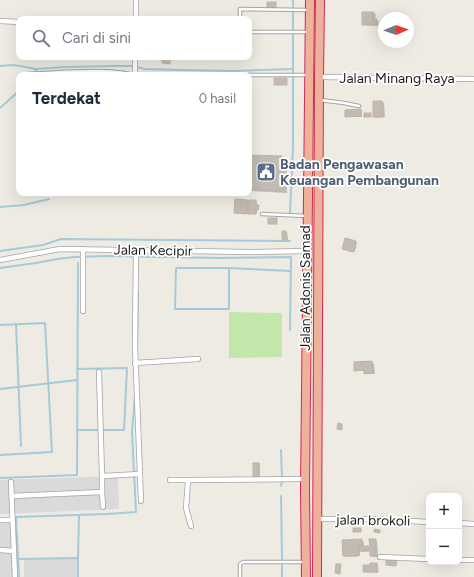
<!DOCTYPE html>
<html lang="id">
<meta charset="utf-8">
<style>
body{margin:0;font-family:Figtree,sans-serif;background:#f6f6f7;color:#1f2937}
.controls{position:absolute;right:12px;bottom:12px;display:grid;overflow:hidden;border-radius:8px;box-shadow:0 4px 16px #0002}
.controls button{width:36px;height:36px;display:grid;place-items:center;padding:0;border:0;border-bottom:1px solid #e0e1e3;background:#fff;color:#1f2937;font:20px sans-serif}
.compass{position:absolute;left:378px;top:12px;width:36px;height:36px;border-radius:50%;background:#fff;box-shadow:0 4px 16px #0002;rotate:88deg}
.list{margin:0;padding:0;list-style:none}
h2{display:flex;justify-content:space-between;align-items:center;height:52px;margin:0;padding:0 16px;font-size:17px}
h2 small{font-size:13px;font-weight:400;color:#747a83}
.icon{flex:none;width:22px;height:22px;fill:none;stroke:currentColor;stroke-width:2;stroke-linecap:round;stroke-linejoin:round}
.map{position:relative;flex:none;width:474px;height:577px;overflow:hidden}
.search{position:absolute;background:#fff;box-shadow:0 4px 16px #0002;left:16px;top:16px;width:236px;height:44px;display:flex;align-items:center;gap:10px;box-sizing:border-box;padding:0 14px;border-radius:8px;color:#747a83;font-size:15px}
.panel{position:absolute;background:#fff;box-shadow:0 4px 16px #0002;left:16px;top:72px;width:236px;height:124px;border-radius:8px}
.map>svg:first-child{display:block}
.residential{fill:#dbdada}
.grass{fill:#c3e7aa}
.shadow{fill:#0003}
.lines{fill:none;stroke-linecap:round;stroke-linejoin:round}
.stream{stroke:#a5cada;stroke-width:2}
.building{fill:#c2bab3;stroke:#bfb3a6}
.service-casing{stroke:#a4a4a4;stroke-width:4.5}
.minor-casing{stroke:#a4a4a4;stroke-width:6}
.trunk-casing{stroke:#d22a56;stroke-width:10}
.service{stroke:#fff;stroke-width:2.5}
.minor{stroke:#fff;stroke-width:4.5}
.trunk{stroke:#eeb29a;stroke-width:8}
.labels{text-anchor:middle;stroke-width:3.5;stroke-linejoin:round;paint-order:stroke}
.street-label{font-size:14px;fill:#1d1d1d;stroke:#fff}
.service-label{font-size:14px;font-weight:bold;fill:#4e5e75;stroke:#fff;text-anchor:start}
</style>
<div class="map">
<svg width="474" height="577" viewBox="0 0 474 577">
<rect width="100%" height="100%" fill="#eeebe3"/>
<g class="residential">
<polygon points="118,476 119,509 0,514 0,480"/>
<rect x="0" y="523" width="13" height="54"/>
<polygon points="78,558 79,577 24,577 24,559"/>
</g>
<polygon class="grass" points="229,312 282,313 282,357 229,358"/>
<g class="shadow">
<polygon points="373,13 376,14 375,20 379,21 378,26 365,25 363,24"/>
<polygon points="382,102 384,103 385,117 376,118 374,117"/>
<polygon points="361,110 362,111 362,117 347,117"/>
<polygon points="249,156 282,157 287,160 287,193 249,191"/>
<polygon points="248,201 257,202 257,206 259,206 259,210 257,210 257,214 237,214 235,212"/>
<polygon points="283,232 287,232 288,240 283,240"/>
<polygon points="356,242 357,242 355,252 344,249"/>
<polygon points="372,362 374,364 375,374 367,374 365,373 365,371 358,371 355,370 355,363"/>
<polygon points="258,464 260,465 260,478 255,478"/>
<polygon points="361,540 364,542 364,547 371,547 375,540 377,541 378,557 373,557 371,556 371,551 362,552 360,550 360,556 346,557 344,556"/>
<polygon points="371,564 378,565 378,573 364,572 371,566"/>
</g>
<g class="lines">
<g class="stream">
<polyline points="293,7 293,0"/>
<polyline points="0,66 14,65 36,69"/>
<polyline points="35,75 36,69 65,67 113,66 132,66 145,69 181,70 233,71 293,69"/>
<polyline points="0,108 19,91"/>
<polyline points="0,207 24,205 49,199"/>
<polyline points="290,213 293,146 293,13"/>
<polyline points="0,251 43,245 61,239 290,241"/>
<polyline points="0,268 36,263 57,259 75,257 108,256 219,258 291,257 290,330"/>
<polyline points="229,268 229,309 175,309 176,268 229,268 291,271"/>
<polyline points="16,324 21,446"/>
<polyline points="0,325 45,323 52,452 0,455"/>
<polyline points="137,351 138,292"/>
<polyline points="0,389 77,380"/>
<polyline points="77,430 124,430 127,368 77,369"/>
<polyline points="281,450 282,477"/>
<polyline points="0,478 77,475 78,263"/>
<polyline points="281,486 282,481"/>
<polyline points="281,496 282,559"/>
<polyline points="78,558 79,515"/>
<polyline points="18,559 78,558 78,577"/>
<polyline points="282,565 282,577"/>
<polyline points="19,577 16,517 107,514 136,512 132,432 135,396"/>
</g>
</g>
<g class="building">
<rect x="267" y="2" width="9" height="6"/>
<polygon points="362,12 374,12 373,19 377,19 376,25 362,25"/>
<polygon points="162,57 170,57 170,64 162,63"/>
<rect x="274" y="78" width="13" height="7"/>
<polygon points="373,101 382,101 383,117 373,117"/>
<polygon points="361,109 361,116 345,117 345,110"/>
<rect x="364" y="113" width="7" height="4"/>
<polygon points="249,155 282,156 282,191 249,189"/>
<polygon points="235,199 248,200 247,214 234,213"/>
<polygon points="249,200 256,200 256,205 259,205 258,210 256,210 256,214 248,214"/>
<rect x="268" y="218" width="9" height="6"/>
<polygon points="282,231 286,231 287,240 282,240"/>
<polygon points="345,238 356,241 353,252 342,249"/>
<polygon points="372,361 373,373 364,374 364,370 354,371 354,362"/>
<polygon points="338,423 342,424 342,430 337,429"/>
<rect x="253" y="463" width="6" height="15"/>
<rect x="353" y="528" width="8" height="4"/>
<polygon points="374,529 380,530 380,533 374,532"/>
<polygon points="362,539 362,545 358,545 358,556 343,556 342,540"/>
<polygon points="369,539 376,539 376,556 370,556 370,551 359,551 359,546 370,546"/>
<polygon points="386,559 397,559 396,566 386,565"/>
<polygon points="370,563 377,563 378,572 363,572 363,565 370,565"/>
<polygon points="336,564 341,564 340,574 335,573"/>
</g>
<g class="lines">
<g class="service-casing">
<g id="service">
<polyline points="240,19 240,9 241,9 308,10"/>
<polyline points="249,32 308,32"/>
<path d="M 28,74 C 57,73 87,69 116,72 C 122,72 128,74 134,75"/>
<polyline points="249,75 308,75"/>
<polyline points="320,100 344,103 359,106"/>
<polyline points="262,214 307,216"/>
<polyline points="240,577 240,564 243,562 304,562"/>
</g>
</g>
<g class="minor-casing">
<g id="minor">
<polyline points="136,19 136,0"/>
<polyline points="0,21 19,22"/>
<polyline points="57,75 57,73"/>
<polyline points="135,75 135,57"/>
<polyline points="319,77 474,79"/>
<polyline points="83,249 83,311"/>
<polyline points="136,250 135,345 141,501"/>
<polyline points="0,260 60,249 251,252 307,251"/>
<polyline points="135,363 198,359"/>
<polyline points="99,372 102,476"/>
<polyline points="170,480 188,480"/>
<polyline points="11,482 15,577"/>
<polyline points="102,492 102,476 140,474"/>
<polyline points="12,496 102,492 103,507"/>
<polyline points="317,519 371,519 429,522"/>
<polyline points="0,520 12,520"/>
<polyline points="459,523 474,524"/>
<polyline points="191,526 186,508 188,480 305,479"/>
<polyline points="0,550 13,551"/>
<polyline points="380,557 429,559"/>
<polyline points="459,560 474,560"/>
</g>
</g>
<g class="trunk-casing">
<g id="trunk">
<polyline points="306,577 305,490 310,0"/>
<polyline points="317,577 319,77 320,0"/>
</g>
</g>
<use href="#service" class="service"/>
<use href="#minor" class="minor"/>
<use href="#trunk" class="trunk"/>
</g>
<defs>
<g id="civic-square" transform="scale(1)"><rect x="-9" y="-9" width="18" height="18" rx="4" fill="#5c6f8a" stroke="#fff"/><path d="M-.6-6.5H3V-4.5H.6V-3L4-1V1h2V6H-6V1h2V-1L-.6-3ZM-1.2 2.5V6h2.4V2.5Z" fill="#fff"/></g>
</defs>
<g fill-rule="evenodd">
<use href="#civic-square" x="266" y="172"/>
</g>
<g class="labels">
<g class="street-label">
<text x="397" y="83">Jalan Minang Raya</text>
<text transform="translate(153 250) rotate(1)" y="5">Jalan Kecipir</text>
<text transform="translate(305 288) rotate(-90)" y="5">Jalan Adonis Samad</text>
<text transform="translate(373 520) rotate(1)" y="5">jalan brokoli</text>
</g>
<g class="service-label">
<text x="280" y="169">Badan Pengawasan<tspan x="280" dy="16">Keuangan Pembangunan</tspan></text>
</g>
</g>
</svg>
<div class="controls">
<button>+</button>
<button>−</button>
</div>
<svg class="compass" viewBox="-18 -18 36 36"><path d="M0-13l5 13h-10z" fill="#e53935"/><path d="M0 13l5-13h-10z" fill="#747a83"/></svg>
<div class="search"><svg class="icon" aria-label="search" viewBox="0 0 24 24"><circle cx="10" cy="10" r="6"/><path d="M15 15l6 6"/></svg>Cari di sini</div>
<section class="panel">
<h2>Terdekat<small>0 hasil</small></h2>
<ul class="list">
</ul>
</section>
</div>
